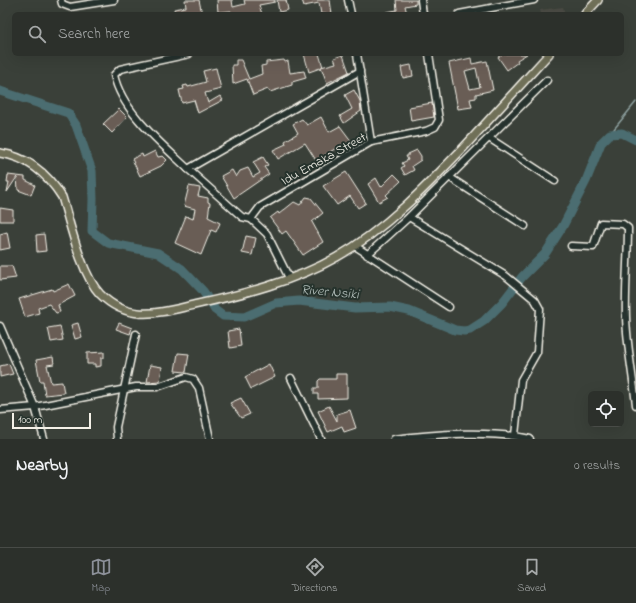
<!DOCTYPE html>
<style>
body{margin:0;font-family:"Indie Flower",sans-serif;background:#343833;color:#f1f3f6}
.controls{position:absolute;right:12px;bottom:12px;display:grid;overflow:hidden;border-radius:6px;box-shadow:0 4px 16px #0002}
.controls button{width:36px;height:36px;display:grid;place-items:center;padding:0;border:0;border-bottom:1px solid #484b47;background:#2c302b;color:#f1f3f6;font:20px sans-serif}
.scale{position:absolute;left:12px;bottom:10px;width:79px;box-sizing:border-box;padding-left:4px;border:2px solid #f4f1e8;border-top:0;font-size:11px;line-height:14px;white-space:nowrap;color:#f4f1e8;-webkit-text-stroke:3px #26332d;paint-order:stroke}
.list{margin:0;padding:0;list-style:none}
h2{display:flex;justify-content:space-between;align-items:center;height:52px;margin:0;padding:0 16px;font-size:17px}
h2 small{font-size:13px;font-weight:400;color:#a6a9a9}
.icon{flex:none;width:22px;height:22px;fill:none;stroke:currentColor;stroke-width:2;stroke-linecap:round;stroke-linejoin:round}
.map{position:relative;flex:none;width:636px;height:439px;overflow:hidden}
.search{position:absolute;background:#2c302b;box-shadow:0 4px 16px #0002;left:12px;right:12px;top:12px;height:44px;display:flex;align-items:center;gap:10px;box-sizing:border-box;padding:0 14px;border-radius:6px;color:#a6a9a9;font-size:15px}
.sheet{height:108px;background:#2c302b}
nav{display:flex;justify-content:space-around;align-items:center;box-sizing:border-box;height:56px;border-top:1px solid #484b47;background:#2c302b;font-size:11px;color:#a6a9a9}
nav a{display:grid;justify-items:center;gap:2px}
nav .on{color:#8c9099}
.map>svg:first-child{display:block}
.built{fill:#4b4c44}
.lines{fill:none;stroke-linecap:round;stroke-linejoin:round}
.stream{stroke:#8fa2a1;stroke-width:1.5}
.river{stroke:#4b6d71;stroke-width:9}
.building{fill:#695d55;stroke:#f4f1e8;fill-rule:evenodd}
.minor-casing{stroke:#f4f1e8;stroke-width:9}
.major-casing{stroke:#f4f1e8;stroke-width:10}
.minor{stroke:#26332d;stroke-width:6}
.major{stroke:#706f59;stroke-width:7}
.labels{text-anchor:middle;stroke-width:4;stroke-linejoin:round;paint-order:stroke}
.street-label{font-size:13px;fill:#f4f1e8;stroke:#26332d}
.water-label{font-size:14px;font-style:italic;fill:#b0bcb8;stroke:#26332d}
</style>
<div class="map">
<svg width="636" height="439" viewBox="0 0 636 439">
<rect width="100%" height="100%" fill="#3a4039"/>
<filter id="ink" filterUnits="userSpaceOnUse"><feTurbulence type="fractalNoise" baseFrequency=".025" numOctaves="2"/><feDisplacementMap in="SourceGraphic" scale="8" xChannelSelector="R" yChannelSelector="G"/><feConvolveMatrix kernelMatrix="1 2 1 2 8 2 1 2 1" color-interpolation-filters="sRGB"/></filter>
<g filter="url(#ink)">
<polygon class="built" points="563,7 565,14 541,14 540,10"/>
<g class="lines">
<polyline class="stream" points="610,134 636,102"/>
<polyline class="river" points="0,91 68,113 76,125 92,171 93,199 92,231 108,243 158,253 182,269 203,291 215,310 223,316 244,317 276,303 299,301 355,308 390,307 409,311 455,330 464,331 470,330 484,321 502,303 522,277 545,254 563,226 586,181 601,143 610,134 622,133 636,140"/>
</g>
<g class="building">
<polygon points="185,0 199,0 202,14 175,14 174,9 186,7"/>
<polygon points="217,0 232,0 233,7 245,4 244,0 275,0 275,2 259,5 262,14 231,14 231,11 218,12"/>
<polygon points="277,0 286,0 288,10 279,12"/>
<polygon points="302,0 330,0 332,14 321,14 319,3 304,6"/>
<polygon points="396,0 416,0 416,4 405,6 407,14 386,14 386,12 397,10"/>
<polygon points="304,54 319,54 323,67 309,72"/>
<polygon points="503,54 527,54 517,60 518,62 507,70 498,57"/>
<polygon points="343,55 349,72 327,83 321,67 336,63 334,58"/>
<path d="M 471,58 L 472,64 L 487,61 L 493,90 L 476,94 L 476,98 L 470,99 L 472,107 L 458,109 L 449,63 ZM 476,68 L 480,87 L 470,89 L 465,71 Z"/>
<polygon points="236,60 241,60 249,79 262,74 261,66 266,65 266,62 284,60 285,62 288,61 290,73 304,71 306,78 292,82 292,85 270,92 268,89 253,95 247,79 233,84 232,65 236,65"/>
<polygon points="411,65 413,76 403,78 401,67"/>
<polygon points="216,68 221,89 205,93 208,103 220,96 223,100 198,113 194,100 182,103 179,90 184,89 183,86 187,85 188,87 206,82 203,71"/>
<polygon points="354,90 360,101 361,111 344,123 340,116 352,109 345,95"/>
<polygon points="432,103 434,117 411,121 409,107"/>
<polygon points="119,109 127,117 112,133 103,124"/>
<polygon points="321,117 329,132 340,126 355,146 343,153 338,147 325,155 328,160 319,165 305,143 278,159 273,150 286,144 285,141 298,133 293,124 302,119 307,125"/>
<polygon points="417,150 421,156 421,160 412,166 414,170 405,175 401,168 404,166 402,163 408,160 406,156 408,156 408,154"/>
<polygon points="155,151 158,157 163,156 167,160 161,166 140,176 132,159 142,154 143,157"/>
<polygon points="263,157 268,165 264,167 269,174 234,198 221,176 232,170 236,177 240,171 248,168 253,177 260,173 253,162"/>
<polygon points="346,172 366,203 358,208 350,196 337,205 323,186"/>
<polygon points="394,174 401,181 386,195 388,197 379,202 368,184 376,178 381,187"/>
<polygon points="8,175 25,177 25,180 35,185 31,195 18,190 17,177 7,192 9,182 7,182"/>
<polygon points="189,186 200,188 198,196 208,198 208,202 210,203 208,217 220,223 216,232 211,230 201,255 175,243 186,216 193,219 195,209 184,206"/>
<polygon points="306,197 311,198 323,213 312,222 323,242 303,255 286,231 282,234 270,218 278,212 279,214 294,202 300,205"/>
<polygon points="0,208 13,210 13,221 0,221"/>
<polygon points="7,232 10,248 0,250 0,234"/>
<polygon points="44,234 46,251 37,252 36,235"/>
<polygon points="246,236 256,238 252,255 242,253"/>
<polygon points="0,266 12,266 16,278 0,280"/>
<polygon points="69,284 75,296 58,305 60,312 56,313 49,304 38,308 39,313 25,317 19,299 52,289 53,291"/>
<polygon points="78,323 82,337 75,339 71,325"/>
<polygon points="119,323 132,328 130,334 116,329"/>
<polygon points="60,326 63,340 51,342 48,328"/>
<polygon points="239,329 241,346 230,348 228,331"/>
<polygon points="104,352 104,358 101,358 101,366 95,367 95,364 87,364 87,353"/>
<polygon points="178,353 189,354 186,372 175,371"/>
<polygon points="53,357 54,364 47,365 51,383 62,382 64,393 45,395 43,381 40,381 36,360"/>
<polygon points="9,364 13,374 0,377 0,366"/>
<polygon points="269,364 275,377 251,389 245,377"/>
<polygon points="150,365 162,367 160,381 147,382"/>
<polygon points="336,374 347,374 347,398 318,399 318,394 314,394 314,388 318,388 318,381 320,379 336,379"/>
<polygon points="241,398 250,414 241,418 230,403"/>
<polygon points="329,406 337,421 337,414 350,410 356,428 344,432 342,426 328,432 318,411"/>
</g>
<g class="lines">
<g class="minor-casing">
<g id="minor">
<polyline points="61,0 62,4 70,7 114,0"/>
<polyline points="348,0 351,14"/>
<polyline points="421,0 423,14"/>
<polyline points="459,14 534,0"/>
<polyline points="357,54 371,142"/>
<polyline points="489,138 555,181"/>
<path d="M 188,169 C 162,144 122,112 114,75 L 120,69 L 189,54"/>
<polyline points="449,177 525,226"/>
<polyline points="409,217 506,276 535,300 540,309 537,352 521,380 515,435"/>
<polyline points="251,219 242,217 188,169 360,71"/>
<polyline points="355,246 449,307"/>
<path d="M 571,246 L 593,247 L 601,223 L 623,224 L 628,228 C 628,258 625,288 626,317 C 627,347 633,376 636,405"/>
<polyline points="367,255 409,217 547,80"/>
<polyline points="289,278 267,234 251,219 260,207 371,142 426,131 435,127 439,120 429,54"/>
<polyline points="0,326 35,407 44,439"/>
<polyline points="291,378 321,439"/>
<polyline points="0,410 35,407 136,387 157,387 186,377 193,379 199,388 210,439"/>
<polyline points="117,439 116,427 136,334"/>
<path d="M 394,439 C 433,434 492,430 530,439"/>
</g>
</g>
<g class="major-casing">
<g id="major">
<polyline points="585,14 598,0"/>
<path d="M 0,153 C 28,157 47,173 62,197 C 70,223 81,274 100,294 C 130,324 161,312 198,304 C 244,294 295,281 337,257 C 386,229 426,187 465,146 C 493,115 521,85 549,54"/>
</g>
</g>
<use href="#minor" class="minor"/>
<use href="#major" class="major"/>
</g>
</g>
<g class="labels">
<g class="street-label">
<text transform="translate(323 158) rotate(-29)" y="5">Idu Emaka Street</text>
</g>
<g class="water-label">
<text transform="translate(330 291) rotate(5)" y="5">River Nsiki</text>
</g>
</g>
</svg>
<div class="controls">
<button><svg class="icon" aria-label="locate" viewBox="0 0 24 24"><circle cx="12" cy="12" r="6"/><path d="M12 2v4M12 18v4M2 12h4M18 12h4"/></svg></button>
</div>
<div class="scale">100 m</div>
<div class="search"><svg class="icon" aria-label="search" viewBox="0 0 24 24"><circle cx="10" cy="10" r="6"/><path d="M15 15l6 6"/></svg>Search here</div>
</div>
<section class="sheet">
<h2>Nearby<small>0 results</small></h2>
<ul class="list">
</ul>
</section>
<nav>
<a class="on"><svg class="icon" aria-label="map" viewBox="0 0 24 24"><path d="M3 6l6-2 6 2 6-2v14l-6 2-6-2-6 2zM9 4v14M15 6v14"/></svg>Map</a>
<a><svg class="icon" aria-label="directions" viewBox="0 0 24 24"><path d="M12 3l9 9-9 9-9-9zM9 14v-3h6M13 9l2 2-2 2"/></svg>Directions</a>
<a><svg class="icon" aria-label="saved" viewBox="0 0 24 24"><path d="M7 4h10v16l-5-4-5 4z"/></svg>Saved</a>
</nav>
